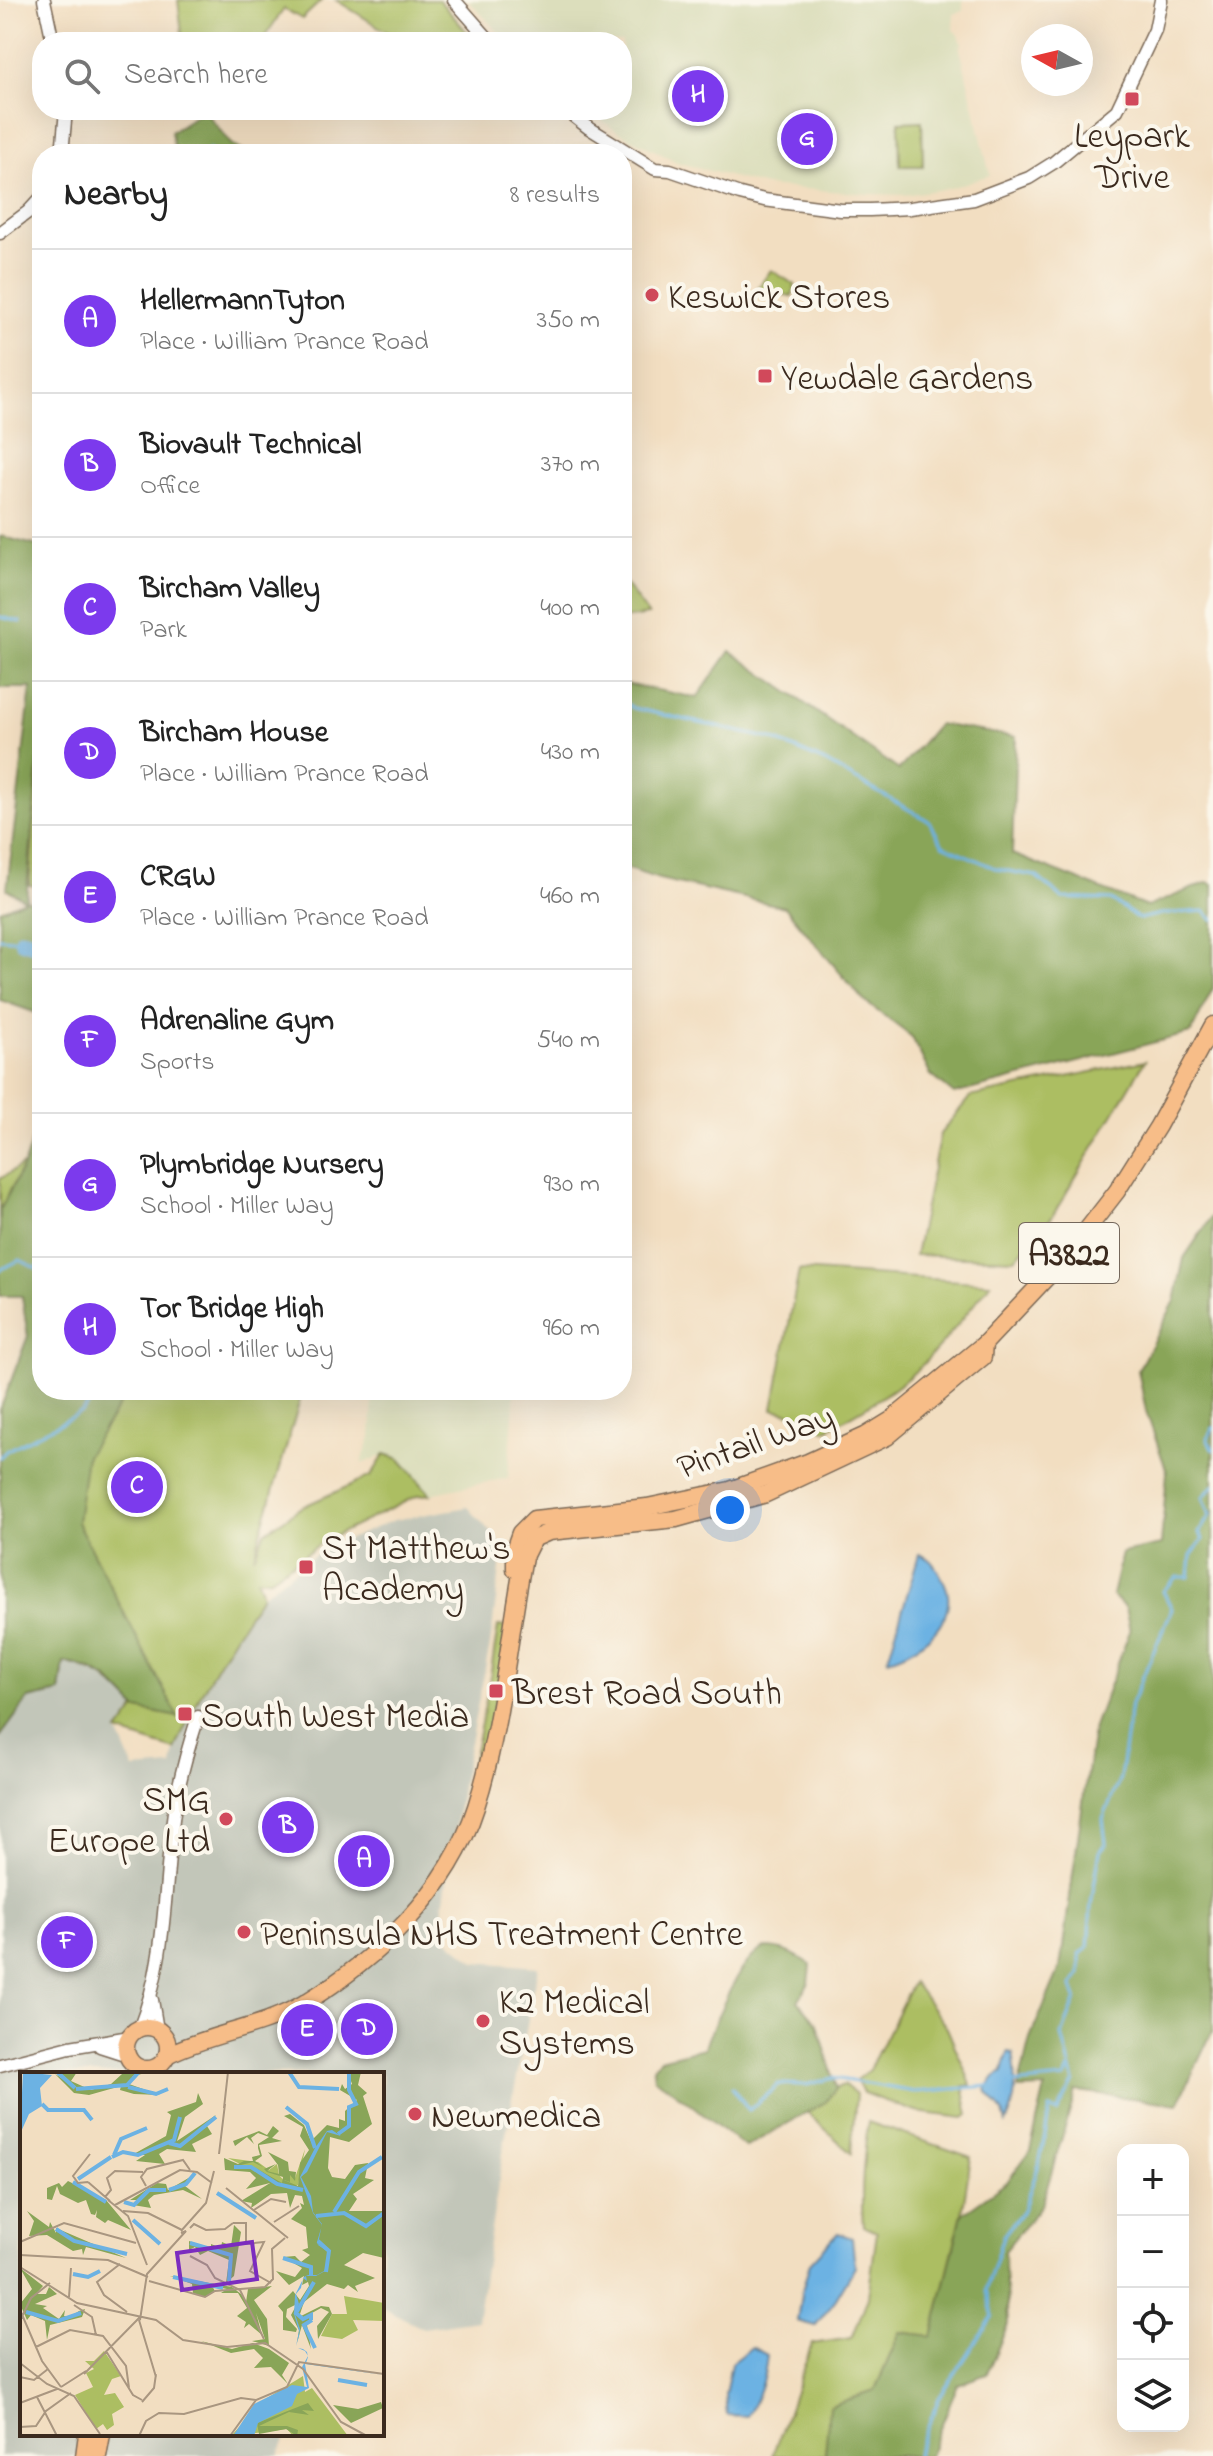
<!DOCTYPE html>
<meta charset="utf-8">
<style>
body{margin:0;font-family:"Indie Flower",sans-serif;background:#f6f6f6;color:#222}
.controls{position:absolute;right:24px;bottom:24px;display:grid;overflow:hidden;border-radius:16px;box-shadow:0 8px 32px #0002}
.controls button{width:72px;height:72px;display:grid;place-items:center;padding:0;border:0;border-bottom:2px solid #e0e0e0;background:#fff;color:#222;font:40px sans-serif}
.compass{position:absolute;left:1021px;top:24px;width:72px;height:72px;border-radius:50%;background:#fff;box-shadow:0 8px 32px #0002;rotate:278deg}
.you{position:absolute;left:730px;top:1510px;width:28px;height:28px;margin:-20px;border:6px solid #fff;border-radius:50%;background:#1a73e8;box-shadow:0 0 0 12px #1a73e833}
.badge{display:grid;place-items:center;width:52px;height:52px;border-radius:50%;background:#7c3aed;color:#fff;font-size:26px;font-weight:700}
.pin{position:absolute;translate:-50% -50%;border:4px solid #fff;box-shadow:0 2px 8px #0006}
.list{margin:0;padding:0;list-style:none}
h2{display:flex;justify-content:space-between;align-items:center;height:104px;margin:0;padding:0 32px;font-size:34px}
h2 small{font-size:26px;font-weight:400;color:#767676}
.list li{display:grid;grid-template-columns:52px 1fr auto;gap:24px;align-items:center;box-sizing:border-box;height:144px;padding:0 32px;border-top:2px solid #e0e0e0}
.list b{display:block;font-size:30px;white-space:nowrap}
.list p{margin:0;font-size:26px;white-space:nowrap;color:#767676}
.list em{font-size:26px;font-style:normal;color:#767676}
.icon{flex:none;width:44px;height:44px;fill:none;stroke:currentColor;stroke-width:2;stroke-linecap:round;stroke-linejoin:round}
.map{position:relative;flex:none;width:1213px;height:2456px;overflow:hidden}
.search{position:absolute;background:#fff;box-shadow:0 8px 32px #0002;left:32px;top:32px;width:600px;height:88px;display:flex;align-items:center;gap:20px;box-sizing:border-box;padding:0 28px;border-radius:32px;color:#767676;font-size:30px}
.panel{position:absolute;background:#fff;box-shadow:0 8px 32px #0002;left:32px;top:144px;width:600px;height:1256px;border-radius:32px}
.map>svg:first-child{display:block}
.built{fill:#dcdebc}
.industrial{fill:#c2c6b9}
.green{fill:#acbe62;stroke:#747440;stroke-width:2}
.forest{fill:#89a558;stroke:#62683b;stroke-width:2}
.water{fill:#6cb2e3;stroke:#546e80;stroke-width:2}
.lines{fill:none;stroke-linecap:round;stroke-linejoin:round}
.stream{stroke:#6cb2e3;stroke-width:3}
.river{stroke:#6cb2e3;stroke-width:18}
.tertiary-casing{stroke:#7b6957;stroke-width:15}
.primary-casing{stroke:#7b6957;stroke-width:19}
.tertiary{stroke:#fff;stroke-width:12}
.primary{stroke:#f7bd88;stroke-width:16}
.poi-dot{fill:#d1495b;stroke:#fbf7ec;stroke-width:3}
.labels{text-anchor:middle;stroke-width:8;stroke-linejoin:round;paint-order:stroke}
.shield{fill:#fbf7ec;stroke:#75685c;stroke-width:2}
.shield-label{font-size:34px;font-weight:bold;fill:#3b2a1e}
.poi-label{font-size:36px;fill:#3b2a1e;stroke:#fbf7ec;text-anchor:start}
.street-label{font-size:36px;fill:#3b2a1e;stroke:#fbf7ec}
.inset-river{fill:none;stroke:#6cb2e3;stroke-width:4}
.inset-road{fill:none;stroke:#a99680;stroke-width:2}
.view{fill:#7b2cbf;fill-opacity:0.15;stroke:#7b2cbf;stroke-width:4}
.inset-edge{fill:none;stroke:#3b2a1e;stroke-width:4}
</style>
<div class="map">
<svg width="1213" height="2456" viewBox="0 0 1213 2456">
<rect width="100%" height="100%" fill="#fbf7ec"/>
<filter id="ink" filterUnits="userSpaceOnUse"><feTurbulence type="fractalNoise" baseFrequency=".0125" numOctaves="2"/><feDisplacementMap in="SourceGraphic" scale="16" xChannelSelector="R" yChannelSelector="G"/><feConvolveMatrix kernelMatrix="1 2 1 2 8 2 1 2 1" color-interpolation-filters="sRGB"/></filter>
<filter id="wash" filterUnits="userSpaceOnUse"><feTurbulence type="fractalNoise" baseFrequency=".006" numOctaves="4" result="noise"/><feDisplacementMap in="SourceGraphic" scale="32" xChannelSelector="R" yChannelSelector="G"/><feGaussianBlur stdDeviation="1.8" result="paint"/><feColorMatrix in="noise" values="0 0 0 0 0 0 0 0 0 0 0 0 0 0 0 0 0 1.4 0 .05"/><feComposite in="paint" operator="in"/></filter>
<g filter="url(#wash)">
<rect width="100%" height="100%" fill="#f2dec1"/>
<g class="built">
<polygon points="468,0 963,0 963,11 954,14 953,30 959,35 962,43 960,49 990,175 950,188 904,195 869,194 765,186 677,162 617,131 586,110 622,110 622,42 508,42"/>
<polygon points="373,1390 515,1390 508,1478 430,1494 400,1459 385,1455 361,1464 371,1437"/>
</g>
<polygon class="industrial" points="468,1507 503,1546 490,1645 462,1781 439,1933 476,1962 538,1967 506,2134 477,2320 423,2328 382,2307 382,2074 22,2074 22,2434 288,2434 278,2456 0,2456 0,1737 28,1698 64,1662 88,1668 109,1679 137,1709 118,1732 134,1769 172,1766 175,1750 194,1704 227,1645 262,1595 322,1550 394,1520"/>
<g class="green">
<polygon points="178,0 322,0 302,19 284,9 261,42 183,42"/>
<polygon points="336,0 439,0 476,42 403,42"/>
<polygon points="922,121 923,166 900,166 899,122"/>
<polygon points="771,270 795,285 792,296 761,291 758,288"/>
<polygon points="622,579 648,615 622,619"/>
<polygon points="42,721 42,887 29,885"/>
<polygon points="1145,1061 1052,1217 1015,1259 915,1255 940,1134 970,1097"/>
<path d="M 24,1164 L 42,1390 L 303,1390 L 254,1556 L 265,1532 L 300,1508 L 371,1476 L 385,1454 L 400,1459 L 430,1494 L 417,1496 L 324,1541 L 271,1578 L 257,1579 L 262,1595 C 227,1645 198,1694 175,1750 L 118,1732 L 136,1708 C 110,1681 102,1671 64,1662 L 60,1692 L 28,1699 L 0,1737 L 0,1410 L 28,1336 L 22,1296 L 0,1296 L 0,1179 Z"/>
<path d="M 799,1270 L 991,1283 C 965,1315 940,1350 909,1377 C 883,1398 854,1415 825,1430 L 798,1415 L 773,1409 Z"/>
<polygon points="498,1626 506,1627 500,1681 474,1794 465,1797 488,1691"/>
<polygon points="913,1982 947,2028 968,2077 971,2085 963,2086 969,2115 964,2118 916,2112 863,2093 856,2080 869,2070"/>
<polygon points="844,2085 856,2094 851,2153 807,2112 825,2102 836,2088"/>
<path d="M 868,2122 L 971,2157 L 962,2214 L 932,2336 L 900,2332 L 875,2391 L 830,2406 L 825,2456 L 772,2456 L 812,2344 L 852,2338 L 868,2297 L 877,2232 L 863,2226 C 860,2191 864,2156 868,2122 Z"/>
</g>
<g class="forest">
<polygon points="204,110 231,144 248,154 195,154 174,149 171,132"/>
<polygon points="0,536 42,547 42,721 26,900 42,903 42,1015 0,1000 0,910 25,900 7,889 31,688 0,688"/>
<polygon points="730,651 899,770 938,724 1016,737 1012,854 1147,907 1208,882 1213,884 1213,988 1191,1033 954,1094 930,1074 912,1037 863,1000 785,907 659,879 622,867 622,683 697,698"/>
<polygon points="42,1109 42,1390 129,1390 86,1456 77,1522 178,1717 137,1709 108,1679 88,1668 64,1662 60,1692 28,1699 0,1737 0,1410 28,1336 22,1296 0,1296 0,1210 24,1164"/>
<polygon points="1213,1215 1213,2030 1178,2104 1076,2091 1042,2204 1004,2251 1008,2324 987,2374 958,2384 929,2456 825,2456 829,2406 875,2391 900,2332 932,2336 962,2214 1007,2182 1030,2151 1045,2088 1018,2089 1030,2038 1060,1968 1093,1729 1130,1631 1125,1608 1112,1595 1122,1553 1161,1545 1167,1472 1146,1411 1138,1370 1175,1301 1184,1258"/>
<path d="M 765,1948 C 783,1948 797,1954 811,1966 L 809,1983 L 798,2001 L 818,2024 L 836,2088 L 825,2102 L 746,2147 C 713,2126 688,2098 654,2078 L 653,2067 L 660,2059 L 704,2048 C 715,2023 739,1958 765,1948 Z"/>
</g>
<g class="water">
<path d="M 919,1554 C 931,1558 935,1566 941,1576 C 965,1615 924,1649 888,1659 Z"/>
<path d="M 1008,2052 L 1013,2053 C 1017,2074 1017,2103 1006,2123 L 1003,2112 L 986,2090 L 995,2077 L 1003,2072 Z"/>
<polygon points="838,2233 852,2238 855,2267 836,2299 815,2326 797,2321 801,2294 810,2263"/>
<path d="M 752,2347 L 767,2355 C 765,2377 759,2397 747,2416 L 727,2415 L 725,2395 L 731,2363 Z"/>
</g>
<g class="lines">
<g class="stream">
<polyline points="209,149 214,154"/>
<polyline points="0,617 21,622"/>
<polyline points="622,702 633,708 772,739 825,762 929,821 943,845 997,869 1036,876 1062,898 1111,900 1139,919 1161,914 1204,911 1213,920"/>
<polyline points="0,938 23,940"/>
<polyline points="0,1270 20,1260 37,1269 42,1261"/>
<polyline points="192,1390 199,1395"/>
<polyline points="1213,1428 1207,1439 1213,1449"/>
<polyline points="0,1457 6,1451 82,1412 101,1390"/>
<polyline points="1012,2084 1065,2079 1069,2069"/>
<polyline points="732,2087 749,2110 779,2084 806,2085 833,2078 915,2092 989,2086"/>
<polyline points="916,2456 939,2398 993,2316 986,2290 1003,2236 1023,2210 1039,2165 1050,2109 1057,2113 1074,2082 1062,2035 1076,1999 1072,1986 1080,1975 1080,1954 1088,1948 1091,1904 1100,1851 1106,1844 1103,1819 1120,1778 1131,1704 1172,1609 1163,1591 1177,1577 1189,1577 1191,1556 1203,1539 1199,1533 1210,1515 1203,1497 1213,1486"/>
</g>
<polyline class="river" points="23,940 42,946"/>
</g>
</g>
<g filter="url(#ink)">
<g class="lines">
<g class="tertiary-casing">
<g id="tertiary">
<polyline points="44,0 53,42"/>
<polyline points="454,0 491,42"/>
<polyline points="566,110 589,128 655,169 670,170 740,194 764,200 841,210 870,210 910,208 974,199 1029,178 1053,163 1117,110 1155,30 1161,0"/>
<polyline points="62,154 66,110"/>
<polyline points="0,233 28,212 42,197"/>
<polyline points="152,2000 157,2030"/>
<path d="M 139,2030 C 168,1956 163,1888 174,1812 C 179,1780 188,1748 198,1717"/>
<polyline points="100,2046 128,2055"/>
<polyline points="0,2065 70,2047 130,2037"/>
</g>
</g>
<g class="primary-casing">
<g id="primary">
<polyline points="515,1569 515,1547 520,1533 534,1519 647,1507 730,1490 808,1462 865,1436 891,1420 984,1344 1065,1258 1117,1191 1158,1126 1213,1025"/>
<circle cx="147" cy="2048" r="21"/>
<path d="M 167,2055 C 211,2033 260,2029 303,2004 C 377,1959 449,1892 476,1807 C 502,1726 508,1640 524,1557 L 533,1539 L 549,1532 L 676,1519 L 766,1494 L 887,1437 L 983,1357 L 984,1344"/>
<polyline points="84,2456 87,2434"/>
<polyline points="98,2456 102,2434"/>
</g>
</g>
<use href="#tertiary" class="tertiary"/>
<use href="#primary" class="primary"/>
</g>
</g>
<g class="poi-dot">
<rect x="1124" y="91" width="16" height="16" rx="4"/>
<circle cx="652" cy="295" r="8"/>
<rect x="757" y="368" width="16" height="16" rx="4"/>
<rect x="298" y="1559" width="16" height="16" rx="4"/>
<rect x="488" y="1683" width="16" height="16" rx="4"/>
<rect x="177" y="1706" width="16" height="16" rx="4"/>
<circle cx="226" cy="1819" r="8"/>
<circle cx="244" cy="1932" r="8"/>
<circle cx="483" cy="2021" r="8"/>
<circle cx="415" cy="2114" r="8"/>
</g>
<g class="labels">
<rect class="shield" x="1019" y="1223" width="100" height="60" rx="6"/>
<g class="shield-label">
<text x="1069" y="1265">A3822</text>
</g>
<g class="poi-label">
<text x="1132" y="147" text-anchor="middle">Leypark<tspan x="1132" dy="41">Drive</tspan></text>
<text x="668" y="308">Keswick Stores</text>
<text x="781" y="389">Yewdale Gardens</text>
<text x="322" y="1559">St Matthew's<tspan x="322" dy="41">Academy</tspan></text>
<text x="512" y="1704">Brest Road South</text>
<text x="201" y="1727">South West Media</text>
<text x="210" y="1811" text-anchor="end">SMG<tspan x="210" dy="41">Europe Ltd</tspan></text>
<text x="260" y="1945">Peninsula NHS Treatment Centre</text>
<text x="499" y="2013">K2 Medical<tspan x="499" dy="41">Systems</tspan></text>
<text x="431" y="2127">Newmedica</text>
</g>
<g class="street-label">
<text transform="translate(755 1440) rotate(-19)" y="13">Pintail Way</text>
</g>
</g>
<g transform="translate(20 2072)">
<rect width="364" height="364" fill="#f2dec1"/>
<path d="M 285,77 L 278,113 L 274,115 L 257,112 L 234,95 L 216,94 L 220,92 L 208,86 L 238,90 L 249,98 L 257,92 L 259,103 L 265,110 L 269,102 L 275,106 ZM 324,224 L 364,231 L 364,249 L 333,248 L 338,258 L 322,267 L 301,264 L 312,242 L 327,242 ZM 84,279 L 101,304 L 92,307 L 84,323 L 95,321 L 104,335 L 92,342 L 94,353 L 87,358 L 83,352 L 76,357 L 55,323 L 73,315 L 66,301 L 74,297 L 65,289 L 74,289 ZM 283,304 L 285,320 L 292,316 L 328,364 L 273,364 L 267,357 L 211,364 L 244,328 Z" fill="#acbe62"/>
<path d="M 39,0 L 57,0 L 51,9 L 71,18 L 91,12 L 102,2 L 130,0 L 113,4 L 109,12 L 140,23 L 114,22 L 100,18 L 101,14 L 69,23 L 54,21 L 35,2 L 56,15 ZM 328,0 L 341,0 L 338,13 L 347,21 L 343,24 L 352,52 L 329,70 L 310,65 L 308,96 L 312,105 L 325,107 L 335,93 L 348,91 L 345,106 L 354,108 L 333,122 L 337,127 L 329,139 L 364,139 L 364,186 L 343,181 L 324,193 L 355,206 L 335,214 L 338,220 L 328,213 L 324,217 L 307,212 L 284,230 L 279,245 L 301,234 L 309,235 L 312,242 L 298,267 L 297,254 L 309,240 L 301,236 L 292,241 L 287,253 L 291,277 L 282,253 L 277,271 L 279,258 L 271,243 L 277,232 L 267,237 L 266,245 L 277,257 L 276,260 L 263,258 L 263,240 L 258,234 L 273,219 L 280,228 L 289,214 L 288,210 L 282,213 L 284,204 L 269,213 L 256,199 L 275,205 L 282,196 L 263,185 L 275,184 L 281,190 L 290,183 L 282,178 L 288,176 L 286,155 L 271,147 L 282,136 L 280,131 L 284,133 L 282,124 L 275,123 L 270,136 L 267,121 L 251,122 L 231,136 L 232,131 L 221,129 L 250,111 L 226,117 L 236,106 L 230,100 L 205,98 L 204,86 L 218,92 L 224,89 L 233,89 L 232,85 L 240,83 L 238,76 L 238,72 L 249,65 L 238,61 L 231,66 L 234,72 L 227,65 L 215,74 L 213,69 L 239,59 L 247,63 L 253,54 L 259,59 L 252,66 L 262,69 L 239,73 L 242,84 L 235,89 L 243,95 L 233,90 L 217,94 L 234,95 L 262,111 L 263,105 L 247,100 L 244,97 L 256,92 L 247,99 L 259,102 L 258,93 L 248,80 L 268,90 L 269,99 L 276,100 L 275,109 L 270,103 L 270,110 L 264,108 L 278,114 L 280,91 L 289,78 L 280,64 L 283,55 L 264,44 L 270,42 L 280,50 L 284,53 L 291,69 L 307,53 L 319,56 L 319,47 L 325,49 L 325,39 L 337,28 L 320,18 L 322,12 L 325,17 L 332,12 ZM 178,21 L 183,32 L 165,45 L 157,69 L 196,43 L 187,54 L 192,62 L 172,72 L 176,80 L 147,77 L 139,82 L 145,92 L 116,89 L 125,83 L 112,83 L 146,64 L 151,43 L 147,40 L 176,30 ZM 177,101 L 165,114 L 182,127 L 163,118 L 134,123 L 128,128 L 131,136 L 107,132 L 115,131 L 118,128 L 110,128 L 137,111 L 146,112 L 148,118 ZM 48,109 L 86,128 L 111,158 L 88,148 L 85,151 L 76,145 L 77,138 L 75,143 L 71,142 L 66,128 L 58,131 L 40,122 L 37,114 L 32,128 L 27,127 L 27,116 L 39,111 L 42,115 ZM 7,139 L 29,155 L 30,150 L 36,161 L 36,156 L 106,186 L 66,175 L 63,183 L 62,177 L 53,179 L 27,163 L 9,164 L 14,149 ZM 214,153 L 221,160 L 214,204 L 206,211 L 209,188 L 188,179 L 180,183 L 175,175 L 169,178 L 169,169 L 191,177 L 191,172 L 201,176 L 202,170 L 211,174 ZM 0,196 L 23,214 L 16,222 L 26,222 L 29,215 L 37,222 L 15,232 L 27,234 L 23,236 L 39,247 L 45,238 L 44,244 L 50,245 L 59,239 L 65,237 L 62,245 L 30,253 L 27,268 L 25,249 L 11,243 L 7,248 L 0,232 L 12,217 ZM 150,204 L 212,215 L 221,222 L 226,230 L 228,217 L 252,214 L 234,228 L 247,247 L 249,274 L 232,269 L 245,267 L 236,241 L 242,263 L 229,252 L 224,256 L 226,250 L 217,244 L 227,236 L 218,221 L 201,221 L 207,217 L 192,214 L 195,219 L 184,225 L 173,221 L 172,212 ZM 181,269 L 212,277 L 233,271 L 249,277 L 269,291 L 262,303 L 268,312 L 251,295 L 234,296 L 243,286 L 234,277 L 211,281 ZM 361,330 L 363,336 L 331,351 L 313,333 L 338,337 ZM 288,331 L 294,339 L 282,338 L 289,343 L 269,340 L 239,354 L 267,354 L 278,358 L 277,364 L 266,357 L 239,362 L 237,351 Z" fill="#89a558"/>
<path d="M 3,0 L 32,3 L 20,16 L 22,34 L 9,42 L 0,62 ZM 312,58 L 321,64 L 307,60 L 287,100 L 281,105 L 291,124 L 293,140 L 302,152 L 298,172 L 308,179 L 309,189 L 305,199 L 296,204 L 286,204 L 287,209 L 283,206 L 281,216 L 276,222 L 279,232 L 275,242 L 280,257 L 279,264 L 276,274 L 278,276 L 283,277 L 287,280 L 288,285 L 286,291 L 364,303 L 285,292 L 289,316 L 277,322 L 272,334 L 238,351 L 234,364 L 213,364 L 234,332 L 272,313 L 287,315 L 282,295 L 288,284 L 285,279 L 278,276 L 276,274 L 279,259 L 274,242 L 275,223 L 284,205 L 288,203 L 297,203 L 304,199 L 309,189 L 308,180 L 298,173 L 297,170 L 302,153 L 293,141 L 280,105 L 295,76 L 307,59 Z" fill="#6cb2e3"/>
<path class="inset-river" d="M 37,0 L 55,16M 269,0 L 279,15 L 319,17M 108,15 L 136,22 L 148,17M 56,17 L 107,13 L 119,0M 22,32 L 28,38 L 64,38 L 72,48M 266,35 L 287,52 L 295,76M 318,62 L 329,54 L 329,35 L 336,32 L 329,18 L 329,0M 149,71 L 160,74 L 196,45M 94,83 L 101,67 L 127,56M 92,85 L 103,80 L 118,83 L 154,68 L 160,45M 214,95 L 231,95 L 257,112 L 283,118M 58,107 L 91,85M 53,110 L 86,130M 149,118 L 166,112 L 175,101M 197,121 L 236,146M 104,130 L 114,133 L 129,118 L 146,118M 314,140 L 339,100 L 362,85M 296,144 L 324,141 L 346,154 L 364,141M 113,148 L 140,172M 36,157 L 54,169 L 107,182M 298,169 L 309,179 L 306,200M 170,171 L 211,183 L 209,209M 263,186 L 291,195 L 291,204M 53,202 L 68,205 L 80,199M 153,205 L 203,216M 6,240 L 38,249 L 61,241M 291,248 L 291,243 L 283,247 L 276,241 L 294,210M 292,248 L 284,253 L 295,276M 318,308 L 347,313"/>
<path class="inset-road" d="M 204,36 L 208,0M 199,82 L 205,32M 68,110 L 58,111 L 53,104 L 70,82M 68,110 L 90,129M 126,114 L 121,105 L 127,97 L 163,88 L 170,98M 206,116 L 268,166M 85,125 L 91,118 L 87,106 L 95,99 L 123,100M 88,128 L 108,144 L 127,193M 95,133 L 160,98 L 177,100 L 192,111M 234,138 L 251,127 L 266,130M 103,139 L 128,141 L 162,158M 254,150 L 279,134M 213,151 L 226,151 L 226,172 L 244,170 L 230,199 L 251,211M 170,156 L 174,152 L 186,158 L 205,157 L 213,151M 161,159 L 186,131 L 194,99M 0,170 L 44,151 L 116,171M 0,183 L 88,188 L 128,205M 170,184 L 187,193 L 195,206 L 220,218 L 244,267M 100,192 L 77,210 L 84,223 L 107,240M 0,195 L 57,231 L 136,248 L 163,268 L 207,275 L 245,271 L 283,297 L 321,350 L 347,364M 129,209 L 185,225 L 195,219 L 245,215 L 253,207 L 252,177 L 265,166M 49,225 L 51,196M 54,233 L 72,245 L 76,263M 0,238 L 22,289 L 41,315M 119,248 L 136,305M 120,248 L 127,202 L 166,159 L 161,161M 0,249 L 11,226 L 30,211M 16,275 L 50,258 L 83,264 L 106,294 L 109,316M 86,279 L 113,323 L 122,328M 0,291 L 27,312 L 54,324 L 80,362M 64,302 L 121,244M 0,305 L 14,308 L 28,297M 41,315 L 66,299M 17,325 L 37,364M 122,330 L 134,316 L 136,302M 0,331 L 37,317M 0,355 L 16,354 L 26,339 L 51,321M 119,364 L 126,349 L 139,341 L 164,342 L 221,326 L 236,328M 210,364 L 236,328 L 267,315 L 279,290 L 364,302"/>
<path class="view" d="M 232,170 L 237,207 L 162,218 L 157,181 Z"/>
<rect width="364" height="364" class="inset-edge"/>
</g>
</svg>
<div class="controls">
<button>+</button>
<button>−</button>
<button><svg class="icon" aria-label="locate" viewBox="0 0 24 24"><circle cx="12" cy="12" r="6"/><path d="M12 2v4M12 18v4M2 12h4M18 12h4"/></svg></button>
<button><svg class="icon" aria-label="layers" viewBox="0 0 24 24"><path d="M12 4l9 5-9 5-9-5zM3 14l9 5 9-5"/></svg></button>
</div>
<svg class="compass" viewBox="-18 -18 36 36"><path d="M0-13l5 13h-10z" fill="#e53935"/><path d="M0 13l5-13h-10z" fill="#767676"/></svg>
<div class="you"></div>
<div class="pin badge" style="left:364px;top:1861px">A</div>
<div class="pin badge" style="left:288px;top:1827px">B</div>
<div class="pin badge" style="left:137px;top:1487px">C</div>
<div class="pin badge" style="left:367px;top:2029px">D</div>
<div class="pin badge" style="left:307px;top:2030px">E</div>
<div class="pin badge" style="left:67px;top:1942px">F</div>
<div class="pin badge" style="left:807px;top:139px">G</div>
<div class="pin badge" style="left:698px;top:96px">H</div>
<div class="search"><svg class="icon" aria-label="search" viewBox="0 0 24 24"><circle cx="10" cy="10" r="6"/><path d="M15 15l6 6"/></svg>Search here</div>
<section class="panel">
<h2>Nearby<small>8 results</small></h2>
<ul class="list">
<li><span class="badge">A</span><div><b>HellermannTyton</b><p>Place · William Prance Road</p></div><em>350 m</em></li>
<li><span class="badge">B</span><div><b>Biovault Technical</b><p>Office</p></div><em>370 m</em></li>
<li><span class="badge">C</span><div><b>Bircham Valley</b><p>Park</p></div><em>400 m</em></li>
<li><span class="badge">D</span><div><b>Bircham House</b><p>Place · William Prance Road</p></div><em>430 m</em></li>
<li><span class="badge">E</span><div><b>CRGW</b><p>Place · William Prance Road</p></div><em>460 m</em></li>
<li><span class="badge">F</span><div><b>Adrenaline Gym</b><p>Sports</p></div><em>540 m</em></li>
<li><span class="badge">G</span><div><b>Plymbridge Nursery</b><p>School · Miller Way</p></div><em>930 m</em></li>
<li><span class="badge">H</span><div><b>Tor Bridge High</b><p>School · Miller Way</p></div><em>960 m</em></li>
</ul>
</section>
</div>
